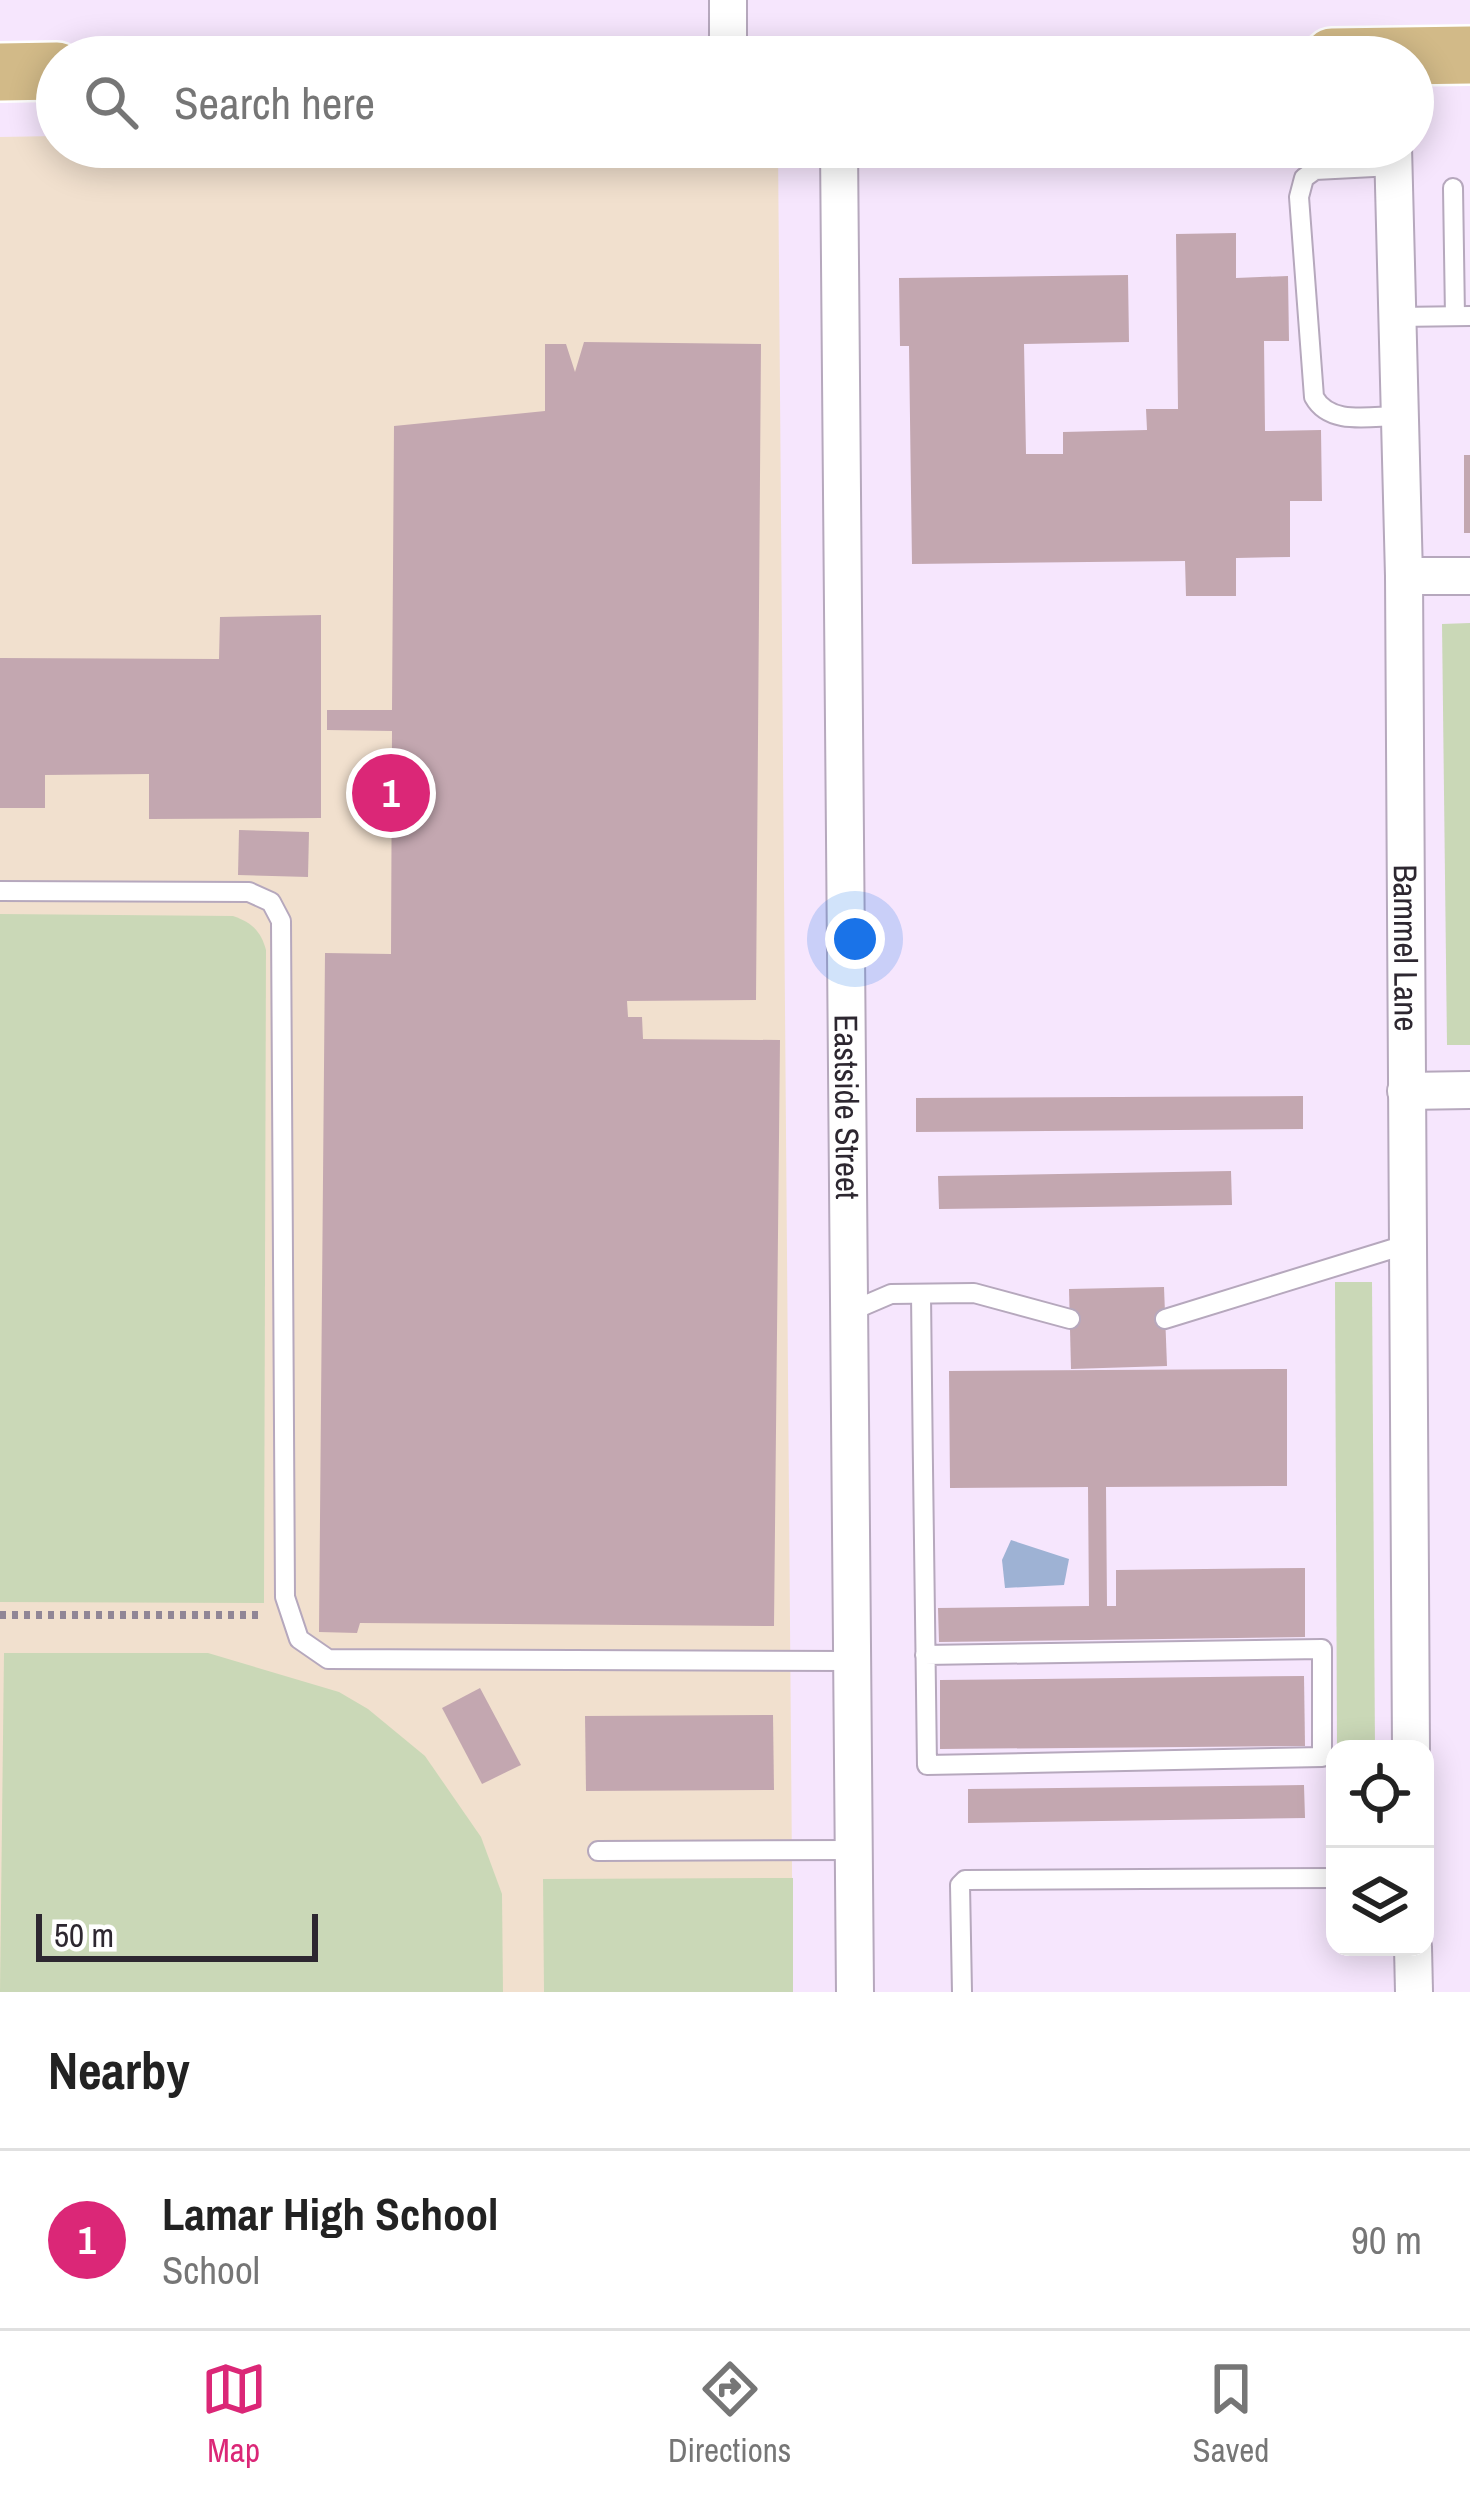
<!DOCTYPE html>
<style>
body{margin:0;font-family:"Archivo Narrow",sans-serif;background:#f2f2f2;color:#222}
.controls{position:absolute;right:36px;bottom:36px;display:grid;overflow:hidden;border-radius:24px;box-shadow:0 6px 30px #0003}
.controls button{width:108px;height:108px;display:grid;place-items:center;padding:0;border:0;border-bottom:3px solid #e0e0e0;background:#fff;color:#222;font:60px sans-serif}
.scale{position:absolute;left:36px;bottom:30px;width:282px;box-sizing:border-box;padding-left:12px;border:6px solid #2d2730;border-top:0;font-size:33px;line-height:42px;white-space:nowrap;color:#2d2730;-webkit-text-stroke:9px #fff;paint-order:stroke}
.you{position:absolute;left:855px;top:939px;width:42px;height:42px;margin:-30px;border:9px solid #fff;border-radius:50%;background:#1a73e8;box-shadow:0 0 0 18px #1a73e833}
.badge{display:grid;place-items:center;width:78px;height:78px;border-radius:50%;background:#db2777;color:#fff;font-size:39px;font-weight:700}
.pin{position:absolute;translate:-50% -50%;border:6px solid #fff;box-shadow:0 3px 12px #0006}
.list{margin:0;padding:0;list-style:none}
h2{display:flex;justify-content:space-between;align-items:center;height:156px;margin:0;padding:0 48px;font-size:51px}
h2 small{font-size:39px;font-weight:400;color:#767676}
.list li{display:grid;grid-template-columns:78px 1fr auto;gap:36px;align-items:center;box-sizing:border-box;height:180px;padding:0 48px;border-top:3px solid #e0e0e0}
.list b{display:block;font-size:45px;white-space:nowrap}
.list p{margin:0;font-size:39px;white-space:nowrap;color:#767676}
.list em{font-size:39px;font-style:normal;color:#767676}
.icon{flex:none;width:66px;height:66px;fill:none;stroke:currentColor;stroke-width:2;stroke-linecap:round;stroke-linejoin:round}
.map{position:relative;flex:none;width:1470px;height:1992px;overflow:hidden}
.search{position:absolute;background:#fff;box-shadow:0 6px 30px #0003;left:36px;right:36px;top:36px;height:132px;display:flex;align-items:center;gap:30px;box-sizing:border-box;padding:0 42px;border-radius:66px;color:#767676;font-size:45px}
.sheet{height:336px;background:#fff}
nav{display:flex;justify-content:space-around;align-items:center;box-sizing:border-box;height:168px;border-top:3px solid #e0e0e0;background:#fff;font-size:33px;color:#767676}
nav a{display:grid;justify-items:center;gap:6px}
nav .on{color:#db2777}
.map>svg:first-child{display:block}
.education{fill:#f1e0ce}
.green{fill:#cad8b7}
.water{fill:#9eb2d4}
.building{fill:#c3a7b0}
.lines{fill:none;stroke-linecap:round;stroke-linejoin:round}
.service-casing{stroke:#b6a8bd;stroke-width:22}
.minor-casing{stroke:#b6a8bd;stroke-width:40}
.primary-casing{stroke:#fff;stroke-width:62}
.path{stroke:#918696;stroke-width:8;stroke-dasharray:6 6;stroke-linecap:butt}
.service{stroke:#fff;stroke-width:18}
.minor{stroke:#fff;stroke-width:36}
.primary{stroke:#d2ba88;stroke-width:57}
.labels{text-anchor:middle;stroke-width:9;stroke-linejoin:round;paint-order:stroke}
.street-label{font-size:33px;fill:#2d2730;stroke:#fff}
</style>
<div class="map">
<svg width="1470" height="1992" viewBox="0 0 1470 1992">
<rect width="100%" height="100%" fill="#f6e6fd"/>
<polygon class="education" points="57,136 57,147 778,147 793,1992 0,1992 0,137"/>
<g class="green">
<polygon points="1470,623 1470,1045 1447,1045 1442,624"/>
<path d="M 0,914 L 233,916 C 251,922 261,931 266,950 L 264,1603 L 0,1602 Z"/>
<polygon points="1335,1282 1372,1282 1375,1749 1337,1749"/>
<polygon points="4,1653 208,1653 339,1692 368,1709 425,1756 481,1837 502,1894 503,1992 0,1992"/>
<polygon points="793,1878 793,1992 544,1992 543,1879"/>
</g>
<polygon class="water" points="1011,1540 1069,1559 1064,1585 1005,1588 1002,1560"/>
<g class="building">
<polygon points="1236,233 1236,278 1288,276 1289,341 1264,341 1265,431 1321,430 1322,501 1290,501 1290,557 1236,558 1236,596 1186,596 1185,561 912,564 909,346 900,346 899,278 1128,275 1129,342 1024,344 1026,454 1063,454 1063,432 1147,430 1146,409 1178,409 1176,234"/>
<polygon points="584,342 761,344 756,1000 627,1001 628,1017 642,1017 643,1039 780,1040 774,1626 360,1623 357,1633 319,1632 325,953 391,954 392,731 327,730 327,710 392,710 394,426 545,411 545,344 566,344 575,372"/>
<rect x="1464" y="455" width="6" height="78"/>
<polygon points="321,615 321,818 149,819 149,774 45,775 45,808 0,808 0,658 219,659 220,617"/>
<polygon points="239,830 309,832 308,877 238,875"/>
<polygon points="1303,1096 1303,1129 916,1132 916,1098"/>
<polygon points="1231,1171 1232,1205 939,1209 938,1176"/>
<polygon points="1164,1287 1167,1366 1071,1369 1069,1289"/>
<polygon points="1287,1369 1287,1486 1106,1487 1107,1606 1116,1606 1116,1570 1305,1568 1305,1637 939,1642 938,1608 1089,1606 1088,1487 950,1488 949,1371"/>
<polygon points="1304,1676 1305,1746 940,1749 940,1680"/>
<polygon points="480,1688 521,1765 482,1784 442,1708"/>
<polygon points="773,1715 774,1790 586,1791 585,1716"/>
<polygon points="1304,1785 1305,1818 968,1823 968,1789"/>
</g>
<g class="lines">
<g class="service-casing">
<g id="service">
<path d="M 1393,166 L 1315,170 L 1304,178 L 1299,197 L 1314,397 C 1330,426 1370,416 1399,416"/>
<polyline points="1453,188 1455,316"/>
<polyline points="1397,317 1470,316"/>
<polyline points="0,891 249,892 271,902 281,921 285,1597 299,1639 328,1659 850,1661"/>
<path d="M 921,1294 C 923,1451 924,1608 927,1765 L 1322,1757 L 1322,1649 L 925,1655"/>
<polyline points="849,1312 891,1294 974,1293 1070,1319"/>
<polyline points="1165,1319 1408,1244"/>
<polyline points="598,1851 852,1850"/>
<polyline points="962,1992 960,1885 965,1880 1335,1878"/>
</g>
</g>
<g class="minor-casing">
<g id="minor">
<polyline points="728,57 728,0"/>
<path id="s1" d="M 839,147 L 855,1992"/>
<path id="s2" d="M 1393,147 L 1404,576 L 1411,1749"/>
<polyline points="1404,576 1470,576"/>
<polyline points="1406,1091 1470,1090"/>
<polyline points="1413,1947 1414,1992"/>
</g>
</g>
<g class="primary-casing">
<g id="primary">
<polyline points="1332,57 1470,55"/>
<polyline points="0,72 57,71"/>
</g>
</g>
<polyline class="path" points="0,1615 262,1615"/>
<use href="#service" class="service"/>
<use href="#minor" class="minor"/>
<use href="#primary" class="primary"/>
</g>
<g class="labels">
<g class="street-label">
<text dy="12" stroke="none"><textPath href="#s2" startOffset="801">Bammel Lane</textPath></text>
<text dy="12" stroke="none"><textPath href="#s1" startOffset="960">Eastside Street</textPath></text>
</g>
</g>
</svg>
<div class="controls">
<button><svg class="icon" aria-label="locate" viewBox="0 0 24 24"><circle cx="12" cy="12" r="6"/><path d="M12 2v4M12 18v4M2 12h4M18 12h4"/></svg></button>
<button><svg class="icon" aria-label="layers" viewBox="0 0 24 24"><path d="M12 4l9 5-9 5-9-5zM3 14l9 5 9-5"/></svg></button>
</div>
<div class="scale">50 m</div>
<div class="you"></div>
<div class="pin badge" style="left:391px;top:793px">1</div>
<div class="search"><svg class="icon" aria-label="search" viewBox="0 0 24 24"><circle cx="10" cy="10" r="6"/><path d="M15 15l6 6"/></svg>Search here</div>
</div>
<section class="sheet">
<h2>Nearby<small></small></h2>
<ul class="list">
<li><span class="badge">1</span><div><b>Lamar High School</b><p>School</p></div><em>90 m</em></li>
</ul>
</section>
<nav>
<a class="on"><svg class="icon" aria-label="map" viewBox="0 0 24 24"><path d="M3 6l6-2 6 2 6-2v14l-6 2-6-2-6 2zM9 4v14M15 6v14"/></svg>Map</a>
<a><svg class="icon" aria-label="directions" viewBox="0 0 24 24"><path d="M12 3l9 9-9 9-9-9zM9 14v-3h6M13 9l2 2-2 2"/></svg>Directions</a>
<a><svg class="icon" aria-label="saved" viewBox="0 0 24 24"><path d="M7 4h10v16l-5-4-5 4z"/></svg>Saved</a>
</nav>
